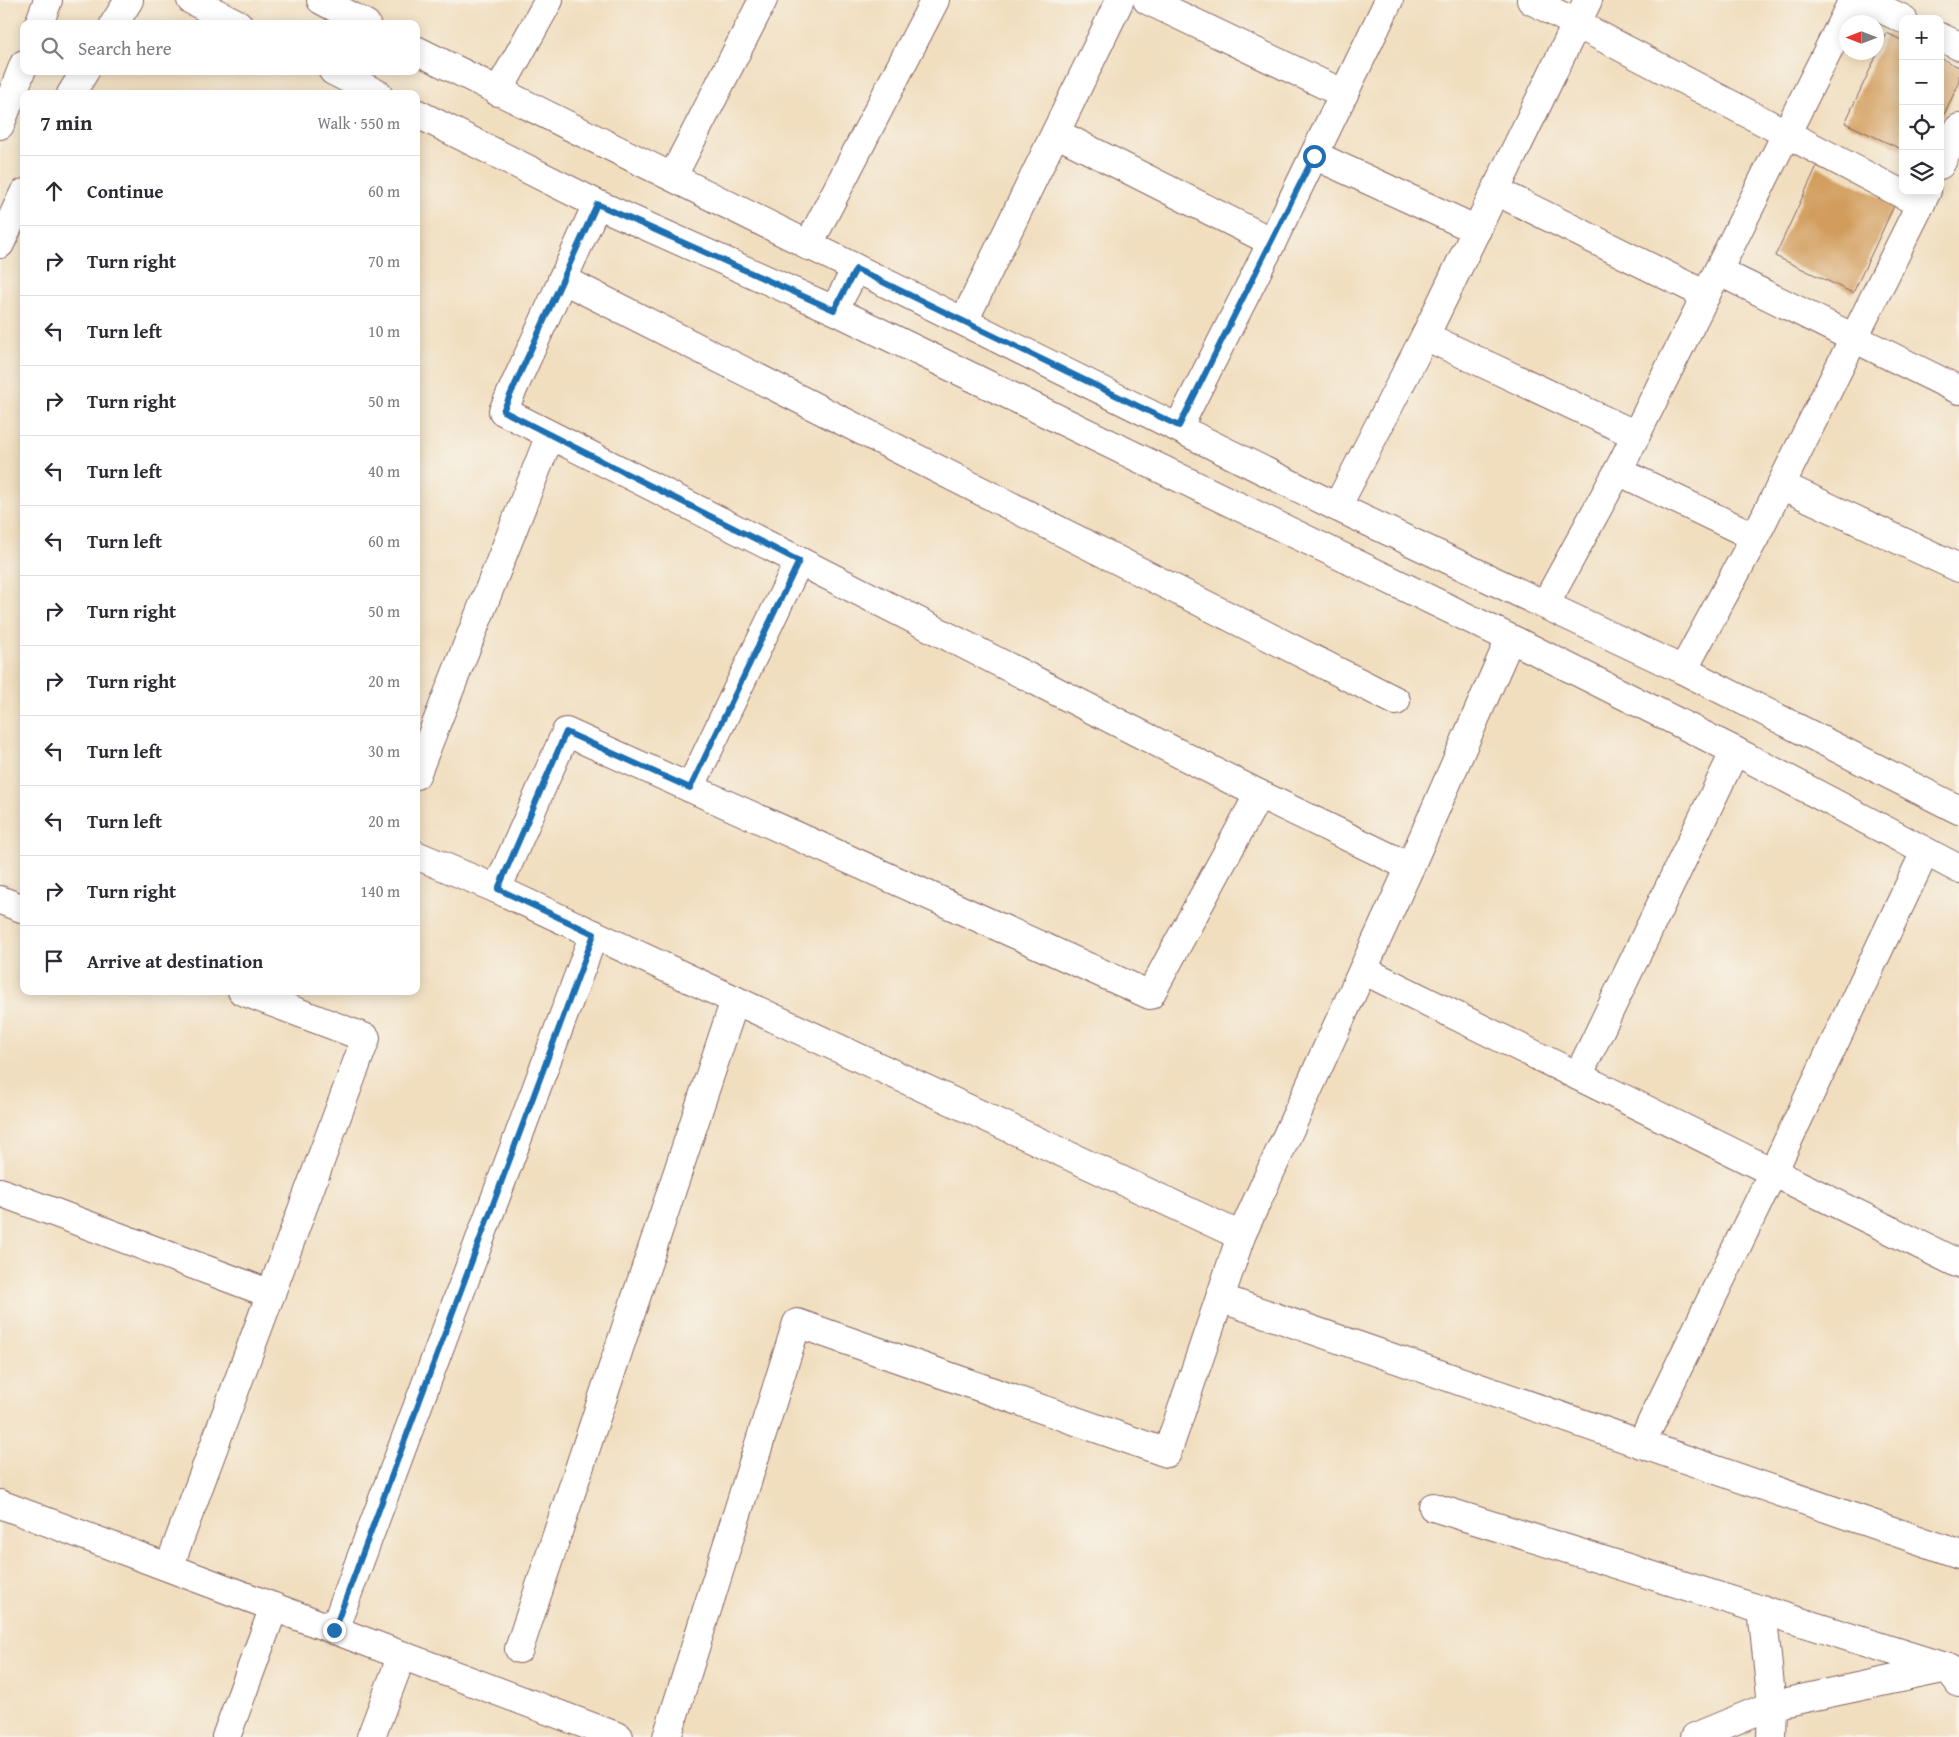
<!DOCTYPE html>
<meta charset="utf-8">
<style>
body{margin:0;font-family:"Gentium Book Plus",serif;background:#f2f2f3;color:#2b2b33}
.controls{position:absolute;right:15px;top:15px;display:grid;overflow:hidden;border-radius:10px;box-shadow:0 2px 12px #0003}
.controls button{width:45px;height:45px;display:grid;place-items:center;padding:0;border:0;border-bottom:1px solid #e1e1e2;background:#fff;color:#2b2b33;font:25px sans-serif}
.compass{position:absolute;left:1839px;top:15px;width:45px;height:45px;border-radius:50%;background:#fff;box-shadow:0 2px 12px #0003;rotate:270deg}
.stop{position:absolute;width:15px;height:15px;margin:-11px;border:4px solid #1f6fb2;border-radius:50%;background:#fff}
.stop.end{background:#1f6fb2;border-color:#fff;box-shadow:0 1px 5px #0008}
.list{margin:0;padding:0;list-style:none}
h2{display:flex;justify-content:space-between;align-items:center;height:65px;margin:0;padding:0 20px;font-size:21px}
h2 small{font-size:16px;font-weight:400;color:#7c7c81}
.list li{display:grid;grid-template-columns:32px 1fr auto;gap:15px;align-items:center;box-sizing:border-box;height:70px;padding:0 20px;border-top:1px solid #e1e1e2}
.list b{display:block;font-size:19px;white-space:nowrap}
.list em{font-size:16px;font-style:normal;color:#7c7c81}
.icon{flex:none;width:28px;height:28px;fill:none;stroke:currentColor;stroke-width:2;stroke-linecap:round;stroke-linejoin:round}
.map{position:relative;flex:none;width:1959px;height:1737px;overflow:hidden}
.search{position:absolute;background:#fff;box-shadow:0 2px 12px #0003;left:20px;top:20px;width:400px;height:55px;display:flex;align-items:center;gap:12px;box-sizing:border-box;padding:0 18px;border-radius:10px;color:#7c7c81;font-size:19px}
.panel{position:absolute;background:#fff;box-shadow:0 2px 12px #0003;left:20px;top:90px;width:400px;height:905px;border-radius:10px}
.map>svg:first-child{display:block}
.building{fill:#d29c5c}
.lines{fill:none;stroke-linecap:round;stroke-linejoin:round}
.minor-casing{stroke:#84625f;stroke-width:30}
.highway-casing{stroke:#84625f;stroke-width:30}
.minor{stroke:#fff;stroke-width:28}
.highway{stroke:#fff;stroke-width:28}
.route{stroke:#1f6fb2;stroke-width:6}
</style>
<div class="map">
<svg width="1959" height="1737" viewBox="0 0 1959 1737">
<rect width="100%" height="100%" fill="#f7f3e8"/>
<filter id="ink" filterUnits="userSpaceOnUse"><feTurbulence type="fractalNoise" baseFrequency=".02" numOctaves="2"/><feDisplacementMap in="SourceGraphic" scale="10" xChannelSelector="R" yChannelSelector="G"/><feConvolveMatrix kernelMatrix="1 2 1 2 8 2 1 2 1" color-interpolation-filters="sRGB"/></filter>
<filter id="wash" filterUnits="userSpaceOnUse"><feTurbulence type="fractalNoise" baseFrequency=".0096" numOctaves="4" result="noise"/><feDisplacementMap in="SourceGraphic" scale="20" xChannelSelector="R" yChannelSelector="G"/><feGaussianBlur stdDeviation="1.12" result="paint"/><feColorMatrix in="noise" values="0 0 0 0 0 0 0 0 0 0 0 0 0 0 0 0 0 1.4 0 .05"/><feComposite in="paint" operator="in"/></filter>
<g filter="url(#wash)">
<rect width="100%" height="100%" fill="#f1debf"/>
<g id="blocks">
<g class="building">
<polygon points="1887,33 1903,41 1903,150 1845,123"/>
<polygon points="1940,58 1959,67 1959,83 1940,123"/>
<polygon points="1817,166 1895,204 1853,293 1775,256"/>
</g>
</g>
</g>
<g filter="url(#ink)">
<use href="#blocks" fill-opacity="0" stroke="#84625f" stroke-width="1"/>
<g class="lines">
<g class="minor-casing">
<g id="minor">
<polyline points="191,0 238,24"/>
<polyline points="321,0 366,24"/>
<polyline points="1147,0 1344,94"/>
<polyline points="1531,0 1921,204"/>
<polyline points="1863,0 1903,19"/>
<polyline points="1940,37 1959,46"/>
<polyline points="416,50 1337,507 1683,670 1959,810"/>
<polyline points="333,71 378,94"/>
<polyline points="498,92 549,0"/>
<polyline points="416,113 597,204 834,310 1534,650 1735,751 1959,869"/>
<polyline points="1056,133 1272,242"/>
<polyline points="1314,155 1477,230"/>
<polyline points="1940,165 1959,128"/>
<polyline points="673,176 763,0"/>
<polyline points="1496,191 1706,295"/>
<polyline points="597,204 503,411 1259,794 1150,995 566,732 497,889 1241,1236"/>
<polyline points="808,246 935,0"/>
<polyline points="1718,271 1959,390"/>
<polyline points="562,279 1396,701"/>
<polyline points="834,310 856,269"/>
<polyline points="964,321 1120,0"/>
<polyline points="1425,336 1636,435"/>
<polyline points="1179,426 1272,242 1389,0"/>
<polyline points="1618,471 1755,537"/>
<polyline points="1781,485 1959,568"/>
<polyline points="1337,507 1425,336 1588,0"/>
<polyline points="1545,605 1618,471 1853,0"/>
<polyline points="1683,670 1755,537 1927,191"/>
<polyline points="416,775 550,435"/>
<polyline points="690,788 799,561"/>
<polyline points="1259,794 1410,867"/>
<polyline points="416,855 497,889"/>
<polyline points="0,900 24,909"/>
<polyline points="1363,970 1959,1264"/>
<polyline points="1578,1076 1735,751"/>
<polyline points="0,1192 271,1294"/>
<polyline points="1220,1298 1959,1554"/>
<polyline points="1641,1444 1773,1172 1925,852"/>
<polyline points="0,1504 619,1737"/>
<polyline points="1433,1507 1948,1668 1959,1683"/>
<polyline points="169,1567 366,1038 242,991"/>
<polyline points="1762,1609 1772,1705 1771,1737"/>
<polyline points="334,1630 594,934"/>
<polyline points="519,1649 735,1000"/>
<polyline points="226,1737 274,1607"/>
<polyline points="371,1737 402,1655"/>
<polyline points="667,1737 797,1323 1167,1453 1241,1236 1410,867 1510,639"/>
<polyline points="1695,1737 1772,1705 1947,1668"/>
</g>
</g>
<g class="highway-casing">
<g id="highway">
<polyline points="39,24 48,0"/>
<polyline points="114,24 129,0"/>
<polyline points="71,94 85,71"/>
<polyline points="0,125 24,64"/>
<polyline points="0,244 24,193"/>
</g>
</g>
<use href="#minor" class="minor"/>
<use href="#highway" class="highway"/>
</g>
</g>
<g class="lines" filter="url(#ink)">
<polyline class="route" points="334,1630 594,934 498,889 566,732 690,788 799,561 503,411 597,204 834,310 856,269 1179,426 1314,156"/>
</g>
</svg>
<div class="controls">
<button>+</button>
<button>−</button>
<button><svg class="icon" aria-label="locate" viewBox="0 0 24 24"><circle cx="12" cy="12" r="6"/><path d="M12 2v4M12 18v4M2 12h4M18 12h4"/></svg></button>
<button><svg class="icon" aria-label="layers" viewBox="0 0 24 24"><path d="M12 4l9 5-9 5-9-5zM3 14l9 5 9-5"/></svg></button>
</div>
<svg class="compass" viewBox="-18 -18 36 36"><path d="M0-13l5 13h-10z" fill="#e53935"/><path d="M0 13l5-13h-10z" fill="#7c7c81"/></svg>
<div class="stop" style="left:1314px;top:156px"></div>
<div class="stop end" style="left:334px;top:1630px"></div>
<div class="search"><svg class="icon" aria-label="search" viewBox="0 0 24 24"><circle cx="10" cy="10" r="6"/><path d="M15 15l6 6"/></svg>Search here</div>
<section class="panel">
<h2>7 min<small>Walk · 550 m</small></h2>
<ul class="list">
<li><svg class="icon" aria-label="ahead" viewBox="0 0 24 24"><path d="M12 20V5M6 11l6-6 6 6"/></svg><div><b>Continue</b></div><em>60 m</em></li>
<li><svg class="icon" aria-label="right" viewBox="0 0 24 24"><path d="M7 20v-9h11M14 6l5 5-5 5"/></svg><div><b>Turn right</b></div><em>70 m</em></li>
<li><svg class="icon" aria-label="left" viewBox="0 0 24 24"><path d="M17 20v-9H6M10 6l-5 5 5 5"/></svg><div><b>Turn left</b></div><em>10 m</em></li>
<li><svg class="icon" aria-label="right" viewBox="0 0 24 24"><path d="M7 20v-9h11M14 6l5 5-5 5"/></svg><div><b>Turn right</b></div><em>50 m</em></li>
<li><svg class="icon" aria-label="left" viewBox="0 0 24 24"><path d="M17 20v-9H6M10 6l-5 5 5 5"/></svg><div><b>Turn left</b></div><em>40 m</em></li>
<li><svg class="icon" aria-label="left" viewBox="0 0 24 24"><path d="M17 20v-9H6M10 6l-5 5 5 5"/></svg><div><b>Turn left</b></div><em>60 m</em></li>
<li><svg class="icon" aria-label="right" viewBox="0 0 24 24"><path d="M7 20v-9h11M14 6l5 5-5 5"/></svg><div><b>Turn right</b></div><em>50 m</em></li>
<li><svg class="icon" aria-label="right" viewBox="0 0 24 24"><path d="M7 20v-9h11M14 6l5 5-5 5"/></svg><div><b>Turn right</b></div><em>20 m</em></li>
<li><svg class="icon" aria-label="left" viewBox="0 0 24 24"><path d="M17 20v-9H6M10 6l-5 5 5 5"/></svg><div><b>Turn left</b></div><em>30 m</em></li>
<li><svg class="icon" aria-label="left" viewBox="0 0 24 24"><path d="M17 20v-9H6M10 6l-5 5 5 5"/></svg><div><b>Turn left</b></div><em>20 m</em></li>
<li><svg class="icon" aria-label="right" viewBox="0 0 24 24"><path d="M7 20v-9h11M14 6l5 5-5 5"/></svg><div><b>Turn right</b></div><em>140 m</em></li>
<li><svg class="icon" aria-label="arrive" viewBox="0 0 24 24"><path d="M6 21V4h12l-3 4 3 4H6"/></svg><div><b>Arrive at destination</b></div></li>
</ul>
</section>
</div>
